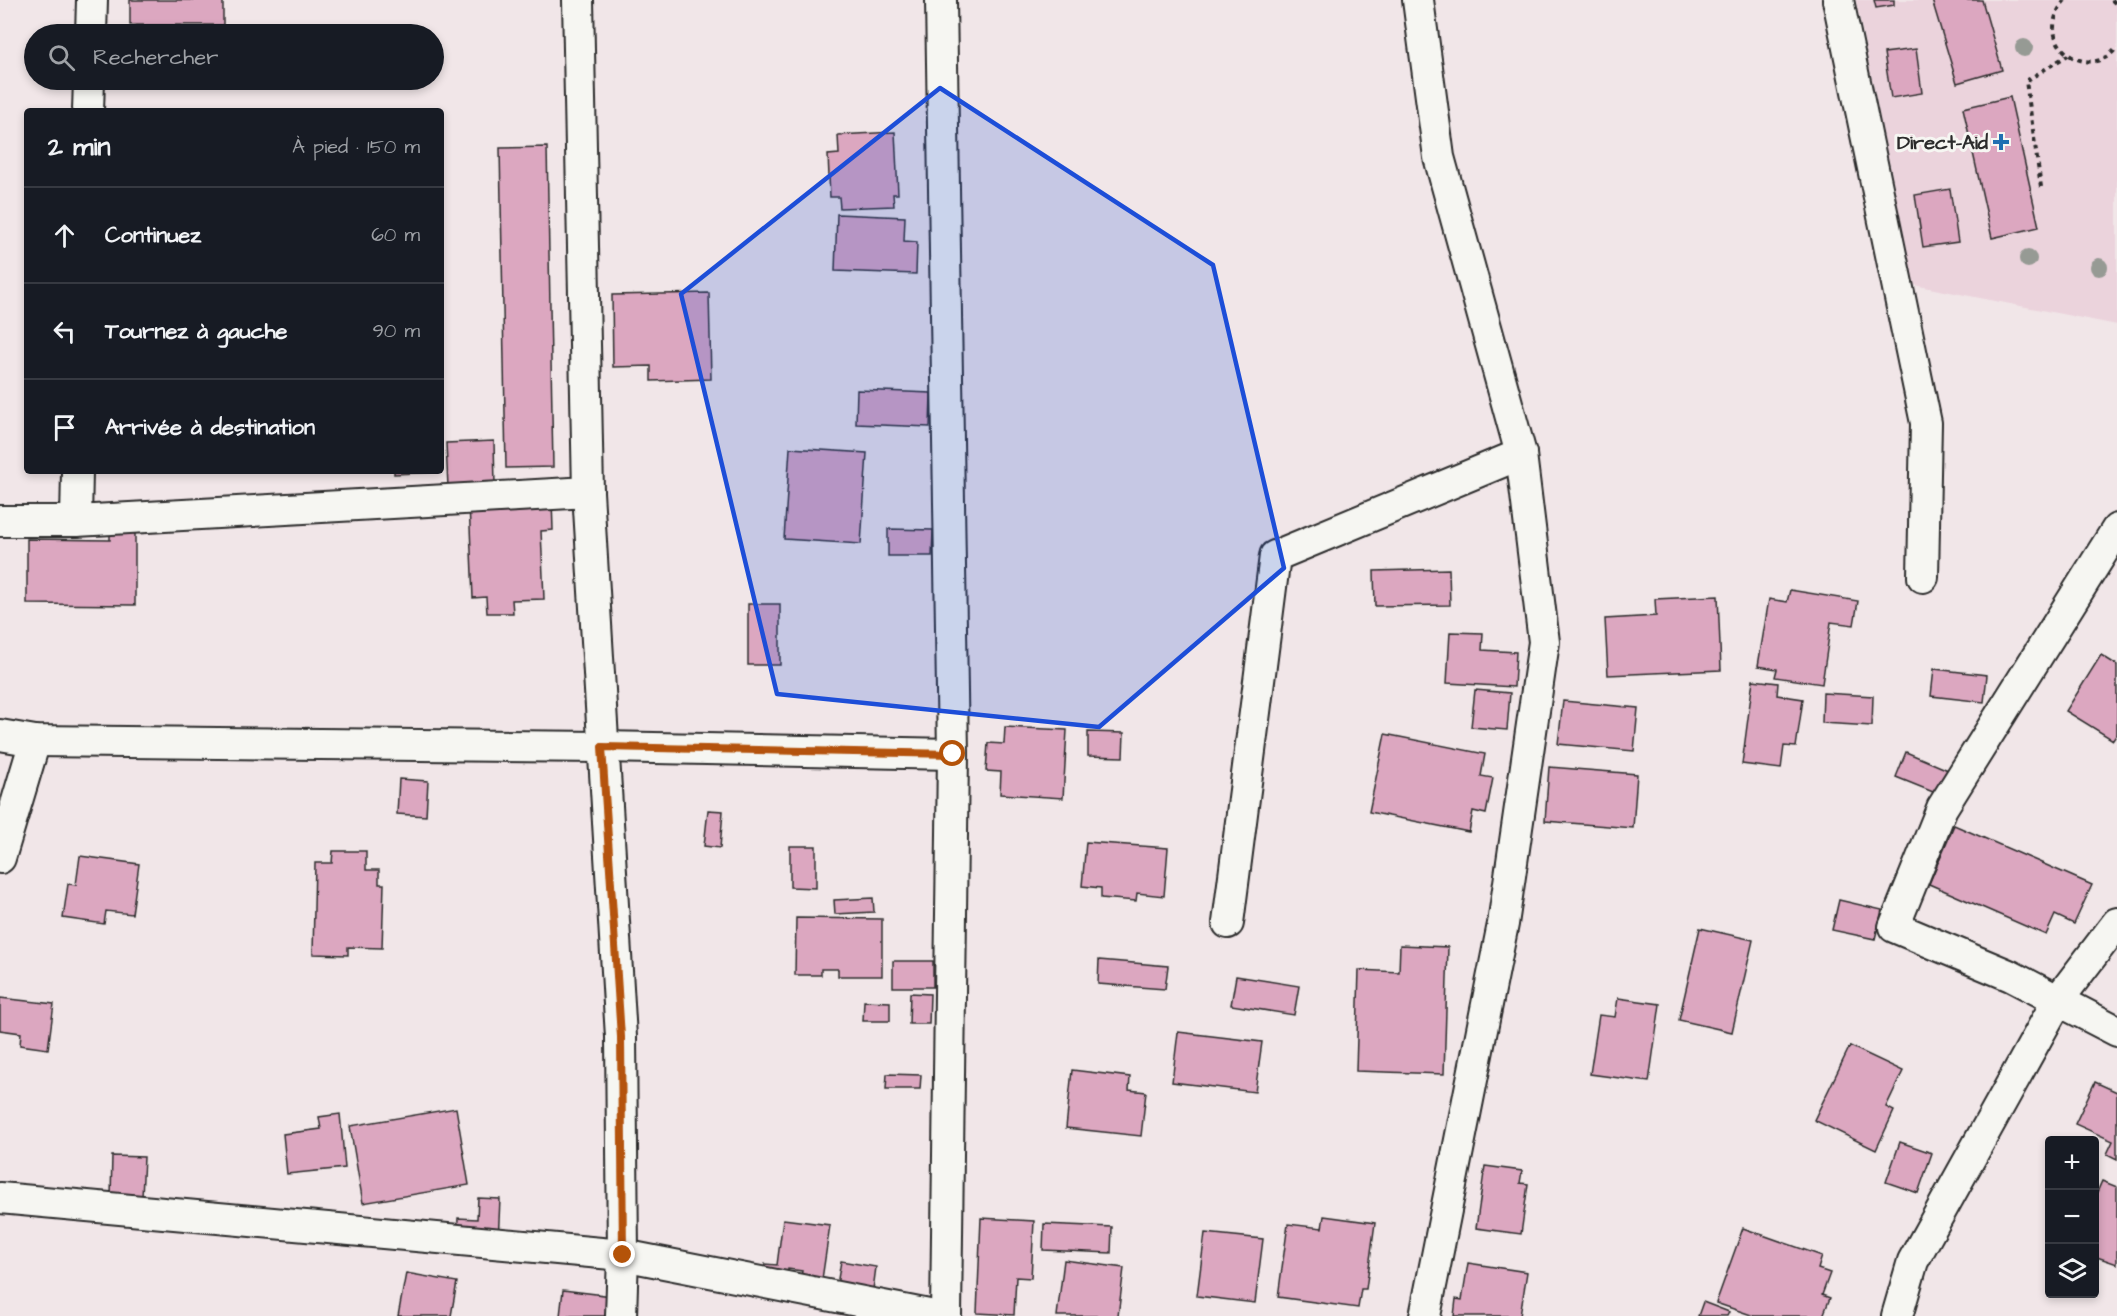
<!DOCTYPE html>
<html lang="fr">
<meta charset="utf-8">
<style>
body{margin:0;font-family:"Architects Daughter",sans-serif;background:#20242c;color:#f1f3f6}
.controls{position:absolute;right:18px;bottom:18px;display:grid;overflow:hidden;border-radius:6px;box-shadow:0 3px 9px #0003}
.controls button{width:54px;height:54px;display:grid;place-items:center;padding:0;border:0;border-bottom:2px solid #363941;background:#171b24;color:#f1f3f6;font:30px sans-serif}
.stop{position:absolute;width:18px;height:18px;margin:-14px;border:4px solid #b45309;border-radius:50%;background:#fff}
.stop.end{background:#b45309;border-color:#fff;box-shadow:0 2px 6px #0008}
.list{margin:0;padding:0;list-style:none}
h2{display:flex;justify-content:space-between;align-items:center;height:78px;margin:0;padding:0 24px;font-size:26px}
h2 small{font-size:20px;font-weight:400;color:#9ea1a6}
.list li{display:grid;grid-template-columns:39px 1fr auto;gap:18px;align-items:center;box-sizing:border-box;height:96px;padding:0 24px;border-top:2px solid #363941}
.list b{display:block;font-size:22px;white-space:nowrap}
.list em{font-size:20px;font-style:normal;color:#9ea1a6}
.icon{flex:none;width:33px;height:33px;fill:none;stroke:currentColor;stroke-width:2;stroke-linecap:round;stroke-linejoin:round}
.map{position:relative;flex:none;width:2117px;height:1316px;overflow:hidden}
.search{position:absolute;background:#171b24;box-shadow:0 3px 9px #0003;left:24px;top:24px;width:420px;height:66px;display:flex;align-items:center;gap:15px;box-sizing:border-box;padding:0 21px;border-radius:33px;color:#9ea1a6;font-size:22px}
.panel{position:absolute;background:#171b24;box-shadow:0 3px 9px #0003;left:24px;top:108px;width:420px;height:366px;border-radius:6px}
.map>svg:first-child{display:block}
.built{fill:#ebd3dc}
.building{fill:#dca7c0;stroke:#2b2b2b;stroke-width:1.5}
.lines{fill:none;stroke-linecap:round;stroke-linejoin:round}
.street-casing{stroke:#2b2b2b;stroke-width:34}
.path{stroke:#2b2b2b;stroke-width:4;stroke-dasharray:4.5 4.5;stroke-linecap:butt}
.street{stroke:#f6f6f2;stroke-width:30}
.tree{fill:#969a94}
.route{stroke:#b45309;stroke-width:8}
.marked{fill:#1d4ed8;fill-opacity:0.2;stroke:#1d4ed8;stroke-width:4.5;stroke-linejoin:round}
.poi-dot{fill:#1f6fb2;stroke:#f6f6f2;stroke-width:2}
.labels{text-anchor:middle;stroke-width:6;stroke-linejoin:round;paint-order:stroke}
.poi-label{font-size:20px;font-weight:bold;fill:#2b2b2b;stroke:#f6f6f2;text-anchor:end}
</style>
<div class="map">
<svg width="2117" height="1316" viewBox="0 0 2117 1316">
<rect width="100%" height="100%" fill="#f1e6e8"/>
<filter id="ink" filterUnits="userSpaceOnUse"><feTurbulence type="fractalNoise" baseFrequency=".0167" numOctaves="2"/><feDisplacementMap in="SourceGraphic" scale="12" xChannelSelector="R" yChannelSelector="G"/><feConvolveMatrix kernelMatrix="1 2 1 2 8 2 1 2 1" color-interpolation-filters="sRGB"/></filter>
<g filter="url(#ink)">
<polygon class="built" points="1856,0 2117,0 2117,325 1914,285"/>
<g class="building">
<rect x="130" y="0" width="93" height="25"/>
<polygon points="1874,0 1894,0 1894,5 1876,8"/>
<polygon points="1932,0 1982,0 2002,70 1957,83"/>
<polygon points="1916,49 1922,93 1891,98 1884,53"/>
<polygon points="2010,97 2039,227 1992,238 1963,108"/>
<polygon points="895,132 898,194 893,194 894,206 840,208 839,197 830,197 828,155 839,154 838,135"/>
<polygon points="547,147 553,467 506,468 500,148"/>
<polygon points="1950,189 1958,242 1923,247 1915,195"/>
<polygon points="837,214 905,217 904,241 917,242 916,274 835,271"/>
<polygon points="709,293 711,379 651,381 651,366 613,367 612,295"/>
<polygon points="857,390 931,393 930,427 856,424"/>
<polygon points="494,441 495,486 448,487 446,443"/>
<polygon points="790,448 867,453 861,544 784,539"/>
<polygon points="394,471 438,471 438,472 394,474"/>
<polygon points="552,500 553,530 541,531 544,599 512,600 513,613 487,613 486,597 473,598 469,503"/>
<polygon points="110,519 135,520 135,605 27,604 27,539 110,540"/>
<polygon points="888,529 933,530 932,556 888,556"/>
<polygon points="1449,569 1450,605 1375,606 1374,571"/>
<polygon points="1790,590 1858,601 1854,625 1831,622 1822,684 1775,677 1777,669 1758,666 1769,599 1787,602"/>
<polygon points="1718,596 1721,670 1608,675 1605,619 1656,616 1655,599"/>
<rect x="748" y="604" width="32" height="61"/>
<polygon points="1450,632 1483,633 1482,650 1516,652 1514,687 1447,683"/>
<polygon points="2101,655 2117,665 2117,734 2113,740 2066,711"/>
<polygon points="1934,669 1987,675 1984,702 1931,696"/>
<polygon points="1753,680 1778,683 1777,695 1803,699 1796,747 1784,746 1781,769 1742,764"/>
<polygon points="1475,690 1510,693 1507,730 1471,727"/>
<polygon points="1823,693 1873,696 1872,726 1822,723"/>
<polygon points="1563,701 1638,708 1634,751 1558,744"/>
<polygon points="1005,727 1067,730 1063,798 1000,794 1001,772 986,771 988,743 1004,744"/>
<polygon points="1088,732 1124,733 1123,757 1088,756"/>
<polygon points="1385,734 1485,754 1481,776 1493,778 1486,814 1473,811 1469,832 1369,812"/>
<polygon points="1906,752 1948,770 1938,794 1896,777"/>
<polygon points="1549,767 1637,774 1633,828 1545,821"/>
<polygon points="399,779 428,781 426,816 397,814"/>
<polygon points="708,810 723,811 720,848 704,846"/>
<polygon points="1954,825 2092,885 2074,924 2055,915 2046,935 1929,884"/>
<polygon points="1086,842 1168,848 1164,896 1137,893 1136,901 1101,898 1101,888 1082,886"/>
<polygon points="790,846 816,846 816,888 790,887"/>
<polygon points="333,851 366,851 366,870 379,870 379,884 384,884 382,948 348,947 348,955 313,954 315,863 332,863"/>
<polygon points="80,856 139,864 132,914 106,911 104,924 63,918 68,884 76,885"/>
<polygon points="873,898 874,912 835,914 834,900"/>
<polygon points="1839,900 1882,910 1875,939 1832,930"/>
<polygon points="796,918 882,919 882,976 838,976 838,969 821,969 821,975 795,975"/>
<polygon points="1700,928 1753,940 1732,1032 1679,1020"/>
<polygon points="1400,945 1448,947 1444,1074 1356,1071 1359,970 1399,972"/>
<polygon points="1099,960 1168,966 1165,989 1098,984"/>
<rect x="893" y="961" width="40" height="26"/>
<polygon points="1236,976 1299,986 1294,1015 1231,1005"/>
<polygon points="910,993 930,994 929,1024 909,1024"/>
<polygon points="0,998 54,1004 48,1049 20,1045 21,1033 0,1030"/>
<polygon points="1618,998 1660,1004 1649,1082 1590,1074 1599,1015 1615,1017"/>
<polygon points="864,1001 890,1002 890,1021 863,1021"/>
<polygon points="1178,1032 1262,1042 1255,1092 1172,1082"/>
<polygon points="1850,1046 1903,1071 1886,1107 1894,1111 1876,1150 1814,1120"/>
<polygon points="1072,1070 1130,1077 1129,1090 1146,1092 1141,1136 1066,1128"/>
<polygon points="887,1074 921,1075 920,1089 886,1089"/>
<polygon points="2095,1082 2117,1092 2117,1159 2107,1154 2113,1141 2075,1124"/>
<polygon points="456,1108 469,1185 363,1203 350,1126"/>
<polygon points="340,1114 345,1168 287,1174 283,1134 321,1129 319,1117"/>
<polygon points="1900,1142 1932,1153 1918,1193 1886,1182"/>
<polygon points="112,1156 144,1157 142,1197 111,1197"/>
<polygon points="1485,1166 1522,1171 1520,1183 1528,1184 1521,1234 1476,1228"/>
<polygon points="2102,1181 2117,1187 2117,1264 2094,1256 2094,1199"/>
<polygon points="478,1198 500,1199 498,1242 457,1239 458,1218 477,1219"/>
<polygon points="1324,1216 1375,1223 1366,1289 1361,1289 1358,1308 1278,1297 1288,1224 1322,1228"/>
<polygon points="981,1218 1034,1221 1031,1278 1016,1277 1014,1315 977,1313"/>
<polygon points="783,1219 830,1225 821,1286 800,1283 802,1271 788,1269 787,1279 764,1276 765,1264 777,1265"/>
<polygon points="1044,1224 1112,1227 1111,1253 1043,1250"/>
<polygon points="1743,1228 1822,1256 1818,1269 1830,1273 1822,1295 1830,1298 1823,1316 1754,1316 1716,1303"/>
<polygon points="1205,1233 1263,1239 1255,1303 1197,1296"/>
<polygon points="1064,1260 1124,1268 1118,1316 1057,1316"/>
<polygon points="841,1261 876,1267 872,1297 836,1291"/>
<polygon points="1468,1263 1527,1272 1520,1316 1454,1316 1456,1299 1462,1300"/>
<polygon points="406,1273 457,1282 451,1316 398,1316"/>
<polygon points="563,1290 612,1296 609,1316 560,1316"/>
<polygon points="1703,1302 1729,1312 1727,1316 1698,1316"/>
</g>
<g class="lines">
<g class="street-casing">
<g id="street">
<polyline points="578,0 588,492 621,1037 623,1255 621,1316"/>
<polyline points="941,0 953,754 946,1316"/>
<polyline points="1418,0 1439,157 1521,454 1544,642 1503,924 1425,1316"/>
<polyline points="1838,0 1926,423 1923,577"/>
<polyline points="91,34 92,0"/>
<polyline points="88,111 89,80"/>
<polyline points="0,521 76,521 588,492"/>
<polyline points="76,521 77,471"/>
<polyline points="2117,529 1942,808 1894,927 2011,976 2117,1031"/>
<polyline points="0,735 35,741 602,747 953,754"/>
<polyline points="0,858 35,741"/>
<polyline points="1228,923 1275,556 1521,454"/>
<polyline points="0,1198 623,1255 934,1316"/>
<polyline points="1897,1316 1913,1261 2058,1000 2117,923"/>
</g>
</g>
<g class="path">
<path d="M 2065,0 C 2029,44 2091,84 2117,47"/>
<polyline points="2112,0 2117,5"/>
<polyline points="2041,187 2026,81 2068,55"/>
</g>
<use href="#street" class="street"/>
</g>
<g class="tree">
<circle cx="2024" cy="48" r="9"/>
<circle cx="2028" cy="259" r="9"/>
<circle cx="2099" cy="267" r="9"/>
</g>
</g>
<g class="lines" filter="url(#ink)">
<polyline class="route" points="623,1255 621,1037 602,747 953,754"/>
</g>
<path class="marked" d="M 940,88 L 1213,265 L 1284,568 L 1099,727 L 777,694 L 681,294 Z"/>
<path class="poi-dot" d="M1998 133h6v6h6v6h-6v6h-6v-6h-6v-6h6z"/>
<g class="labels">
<g class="poi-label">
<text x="1988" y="149">Direct-Aid</text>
</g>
</g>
</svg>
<div class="controls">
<button>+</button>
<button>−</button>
<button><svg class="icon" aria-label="layers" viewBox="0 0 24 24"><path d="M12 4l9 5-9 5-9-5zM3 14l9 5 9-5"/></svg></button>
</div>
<div class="stop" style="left:953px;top:754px"></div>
<div class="stop end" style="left:623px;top:1255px"></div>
<div class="search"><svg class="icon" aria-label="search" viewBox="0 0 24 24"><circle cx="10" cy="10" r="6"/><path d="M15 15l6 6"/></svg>Rechercher</div>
<section class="panel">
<h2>2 min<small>À pied · 150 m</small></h2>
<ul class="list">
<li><svg class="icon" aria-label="ahead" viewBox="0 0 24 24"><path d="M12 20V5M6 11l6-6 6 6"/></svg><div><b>Continuez</b></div><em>60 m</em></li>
<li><svg class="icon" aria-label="left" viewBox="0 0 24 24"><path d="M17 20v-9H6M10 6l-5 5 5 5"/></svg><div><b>Tournez à gauche</b></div><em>90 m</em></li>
<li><svg class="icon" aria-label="arrive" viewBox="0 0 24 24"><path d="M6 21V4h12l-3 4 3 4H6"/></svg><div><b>Arrivée à destination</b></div></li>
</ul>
</section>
</div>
